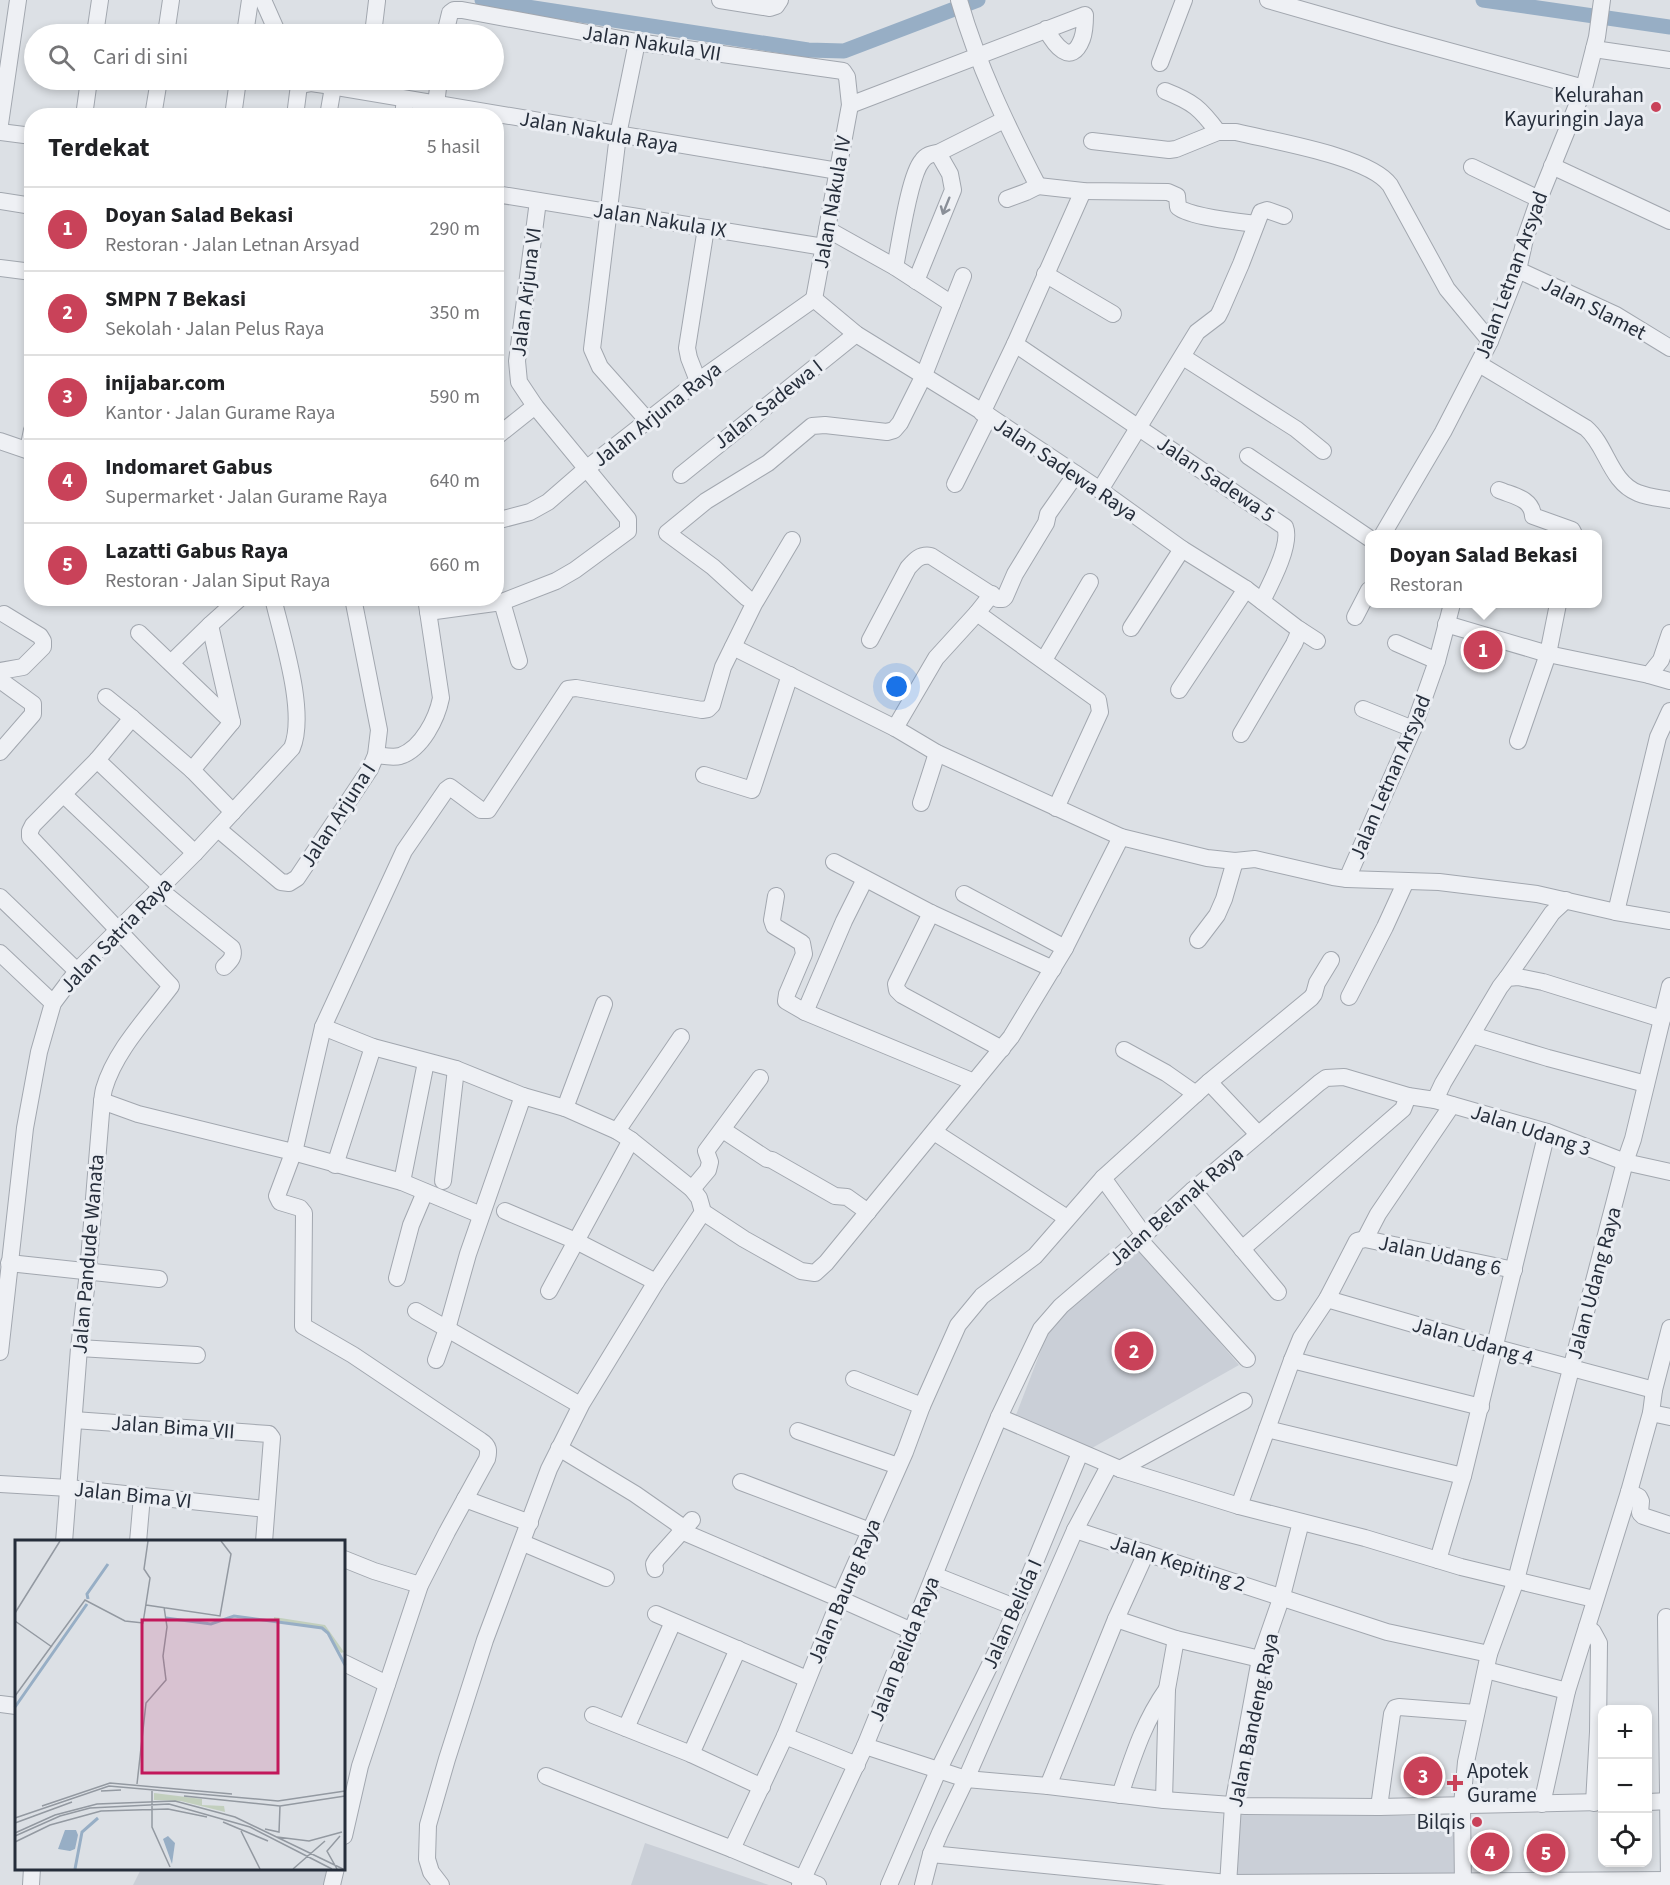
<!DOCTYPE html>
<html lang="id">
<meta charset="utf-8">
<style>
body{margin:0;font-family:"Source Sans 3",sans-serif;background:#f6f6f6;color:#202124}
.controls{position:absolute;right:18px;bottom:18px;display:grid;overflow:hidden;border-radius:12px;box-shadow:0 3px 9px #0003}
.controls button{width:54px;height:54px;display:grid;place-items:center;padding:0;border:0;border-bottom:2px solid #e0e0e0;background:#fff;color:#202124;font:30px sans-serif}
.you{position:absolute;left:897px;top:687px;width:21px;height:21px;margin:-15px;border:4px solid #fff;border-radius:50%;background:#1a73e8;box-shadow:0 0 0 9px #1a73e833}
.badge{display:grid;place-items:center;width:39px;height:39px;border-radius:50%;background:#c94259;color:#fff;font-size:20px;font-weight:700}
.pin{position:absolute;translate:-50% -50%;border:3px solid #fff;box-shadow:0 2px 6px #0006}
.popup{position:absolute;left:1365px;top:530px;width:237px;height:78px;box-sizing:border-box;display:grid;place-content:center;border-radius:12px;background:#fff;filter:drop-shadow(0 2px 4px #0005);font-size:20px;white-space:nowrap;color:#757577}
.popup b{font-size:22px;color:#202124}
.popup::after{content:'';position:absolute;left:50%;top:100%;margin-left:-12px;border:12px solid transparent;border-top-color:#fff}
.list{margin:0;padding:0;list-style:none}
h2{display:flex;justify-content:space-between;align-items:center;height:78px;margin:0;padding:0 24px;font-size:26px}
h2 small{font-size:20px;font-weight:400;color:#757577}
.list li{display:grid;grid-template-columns:39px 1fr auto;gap:18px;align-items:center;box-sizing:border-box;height:84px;padding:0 24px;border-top:2px solid #e0e0e0}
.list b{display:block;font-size:22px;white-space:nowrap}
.list p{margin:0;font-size:20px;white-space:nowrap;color:#757577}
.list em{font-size:20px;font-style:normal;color:#757577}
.icon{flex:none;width:33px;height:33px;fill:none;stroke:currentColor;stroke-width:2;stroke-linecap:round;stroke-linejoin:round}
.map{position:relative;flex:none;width:1670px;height:1885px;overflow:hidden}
.search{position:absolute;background:#fff;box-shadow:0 3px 9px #0003;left:24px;top:24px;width:480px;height:66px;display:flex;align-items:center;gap:15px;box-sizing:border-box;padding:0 21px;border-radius:33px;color:#757577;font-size:22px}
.panel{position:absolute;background:#fff;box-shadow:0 3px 9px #0003;left:24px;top:108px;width:480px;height:498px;border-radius:24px}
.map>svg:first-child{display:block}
.built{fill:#cacfd7}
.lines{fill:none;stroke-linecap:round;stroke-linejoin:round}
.canal{stroke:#97aec5;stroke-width:15}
.minor-casing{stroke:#a2a7af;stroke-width:18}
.minor{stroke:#eef0f4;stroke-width:16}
.oneway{stroke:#8a8f98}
.poi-dot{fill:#c94259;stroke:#ebeef3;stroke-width:2}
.labels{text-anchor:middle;stroke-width:6;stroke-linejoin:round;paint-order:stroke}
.street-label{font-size:21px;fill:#262e3b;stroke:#ebeef3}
.poi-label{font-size:21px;fill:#262e3b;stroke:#ebeef3;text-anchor:end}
.inset-river{fill:none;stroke:#97aec5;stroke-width:3}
.inset-road{fill:none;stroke:#9399a1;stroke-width:1.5}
.view{fill:#c2185b;fill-opacity:0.15;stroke:#c2185b;stroke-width:3}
.inset-edge{fill:none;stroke:#262e3b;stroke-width:3}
</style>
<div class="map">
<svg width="1670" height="1885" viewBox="0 0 1670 1885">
<rect width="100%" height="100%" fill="#dce0e5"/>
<g class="built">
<polygon points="1141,1250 1239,1365 1092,1448 1057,1435 1016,1415 1046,1337 1067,1311"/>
<polygon points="1224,1815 1462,1816 1462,1885 1219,1885"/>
<polygon points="645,1843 769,1885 631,1885"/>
<polygon points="141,1869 343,1869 337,1885 133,1885"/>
</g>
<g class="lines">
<g class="canal">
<polyline points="482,0 808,50 844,51 978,0"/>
<polyline points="1483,0 1670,27"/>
</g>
<g class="minor-casing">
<g id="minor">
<polyline points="263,0 278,34"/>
<polyline points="720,0 770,8 776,6 780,0"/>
<path d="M 959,0 C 978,66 1007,126 1038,186"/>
<polyline points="1268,0 1390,35 1584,88"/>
<polyline points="95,34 100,0"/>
<polyline points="166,34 171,0"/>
<polyline points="245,34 250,0"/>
<polyline points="373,34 377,1"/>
<polyline points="445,34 450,13 454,10 462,10 637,42 843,71 847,77 850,105 814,299"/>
<polyline points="637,42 618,135 592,349 600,367 648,421"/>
<polyline points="1594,49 1670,60"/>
<polyline points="1160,63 1184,0"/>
<polyline points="299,85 311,83 325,85 838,171"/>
<path d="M 1165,91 C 1193,102 1200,108 1218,132"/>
<polyline points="436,104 439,80"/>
<path d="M 850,105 L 1085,15 C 1085,22 1085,31 1082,39 C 1071,68 1054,44 1046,29"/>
<polyline points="84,116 89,80"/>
<polyline points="153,116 159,80"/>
<polyline points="233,116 238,80"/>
<polyline points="295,116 299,85 297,80"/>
<polyline points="328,116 333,87"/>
<polyline points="403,116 405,99"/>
<polyline points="0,124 18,0"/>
<polyline points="0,132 32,136"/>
<path d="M 1092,141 L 1169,150 L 1176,149 L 1218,132 L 1236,132 C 1272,141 1369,156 1390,185 L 1447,289 L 1490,341"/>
<polyline points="1552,166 1670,221"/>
<polyline points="1472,167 1539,199"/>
<path d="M 1038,186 L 1083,191 L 1168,192 L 1177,196 L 1178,207 C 1190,217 1239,222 1256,224"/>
<polyline points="496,194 824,247"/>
<polyline points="1007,199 1026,192 1038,186"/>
<polyline points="0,201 32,206"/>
<polyline points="827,229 895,267 952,304"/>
<path d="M 895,267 C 900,244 909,176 922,161 C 926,155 931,154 938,153 L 1004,120"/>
<polyline points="0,268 32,272"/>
<polyline points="1518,270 1616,315 1670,348"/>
<polyline points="1045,274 1113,314"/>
<polyline points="916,281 953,190 950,174 938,153"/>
<polyline points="814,299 856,334 989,416 1100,490 1182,549 1246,589 1297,628 1317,641"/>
<path d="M 1015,344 L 1285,527 C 1292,544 1270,585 1262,601"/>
<polyline points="1183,357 1296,429 1323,451"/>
<path d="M 1479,364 L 1586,428 C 1607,446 1610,482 1638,493 C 1648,497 1659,498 1670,500"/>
<polyline points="698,381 689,358 687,348 706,228"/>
<polyline points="982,413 1015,344 1083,191"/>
<polyline points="496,437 535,406"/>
<polyline points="0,441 32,452"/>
<polyline points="28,450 32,430"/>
<polyline points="1248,456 1369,538"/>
<polyline points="681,475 856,334"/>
<polyline points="955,484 989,416"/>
<polyline points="1100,490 1197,332 1218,316 1221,310 1241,264 1261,212 1267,210 1284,216"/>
<path d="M 1499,490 C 1513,496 1532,498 1533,516 L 1572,530 L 1574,534"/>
<polyline points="496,521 530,512 548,502 586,469 698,381 814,299"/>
<polyline points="1383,534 1443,432 1490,341 1518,270 1525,239 1539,199 1584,88 1597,37 1602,0"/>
<polyline points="747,598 713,567 667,533 706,501 768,463 812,426 825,425 887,432 894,430 900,423 924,375 963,276"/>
<polyline points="502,602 519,661"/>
<polyline points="428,612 502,602 556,581 575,570 628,531 628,519 535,406 519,382 517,361 538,201"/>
<polyline points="977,613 1098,700 1100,712 1056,808"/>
<polyline points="1355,617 1369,590"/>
<polyline points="1446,624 1548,654 1649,675 1661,660 1670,633"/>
<polyline points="1131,628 1182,549"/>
<polyline points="139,633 232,722"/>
<path d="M 870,640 L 908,568 C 915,560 920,554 931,556 L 998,599 L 1003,599 L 1005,597 L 1015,574 L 1046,523 L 1048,514 L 1076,474"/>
<polyline points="1396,643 1437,661"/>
<polyline points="733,647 895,728 937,753 1121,837 1207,858 1235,861 1255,859 1333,877 1347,879 1439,882 1537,894 1616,912 1670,921"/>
<polyline points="1044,660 1090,582"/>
<polyline points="171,663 210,625 240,598"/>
<polyline points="0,671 23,667 43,647 43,641 40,636 4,614"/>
<polyline points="1649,675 1670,681"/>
<polyline points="0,680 33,704 33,714 0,752"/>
<polyline points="1179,690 1246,589"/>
<polyline points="106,697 132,718"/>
<polyline points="1363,709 1413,729"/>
<polyline points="895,728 936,658 977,613 992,594"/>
<polyline points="1241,734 1294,644 1300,630"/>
<polyline points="1518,741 1548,654 1558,604"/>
<path d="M 376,755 C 384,756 393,758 400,756 C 422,749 437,718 441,698 L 426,598"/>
<polyline points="97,760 195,853"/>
<polyline points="192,770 232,722 210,625"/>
<polyline points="704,775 752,790 790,675"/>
<path d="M 64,795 L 158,884 L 160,890 L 232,948 C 235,957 230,961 224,967"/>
<polyline points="921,803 937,753"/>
<polyline points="218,829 281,882 289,883 297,878 370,769 376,755 379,730 353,598"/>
<polyline points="834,862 931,913 1053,969"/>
<polyline points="1347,879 1413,729 1437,661 1452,604"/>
<polyline points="964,894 1065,948"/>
<polyline points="776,896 772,920 774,926 802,943 804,954 787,994 786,1001 805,1012 974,1082"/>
<polyline points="0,897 77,971"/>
<polyline points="1616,912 1658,737 1670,711"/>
<polyline points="931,913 896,984 897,990 902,995 1002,1049"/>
<polyline points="1198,940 1217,915 1224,899 1235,861"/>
<polyline points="0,953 53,1003"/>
<polyline points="1507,978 1552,913 1566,900"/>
<polyline points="1349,997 1385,927 1406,881"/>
<polyline points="805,1012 844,921 865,879"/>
<polyline points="323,1027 373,1047 456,1069 523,1096"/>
<polyline points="1472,1035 1548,1058 1646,1084"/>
<polyline points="1124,1050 1166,1073 1196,1094"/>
<polyline points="1209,1082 1258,1134"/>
<polyline points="1435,1100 1443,1083 1500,987 1507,978 1518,977 1543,982 1662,1019"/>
<polyline points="102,1101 138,1114 293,1152 402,1182 481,1215"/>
<polyline points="565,1108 617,1131 631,1140 692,1189 699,1198 703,1212 744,1239 801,1271 815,1273 826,1263 1011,1037 1065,948 1121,837"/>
<polyline points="723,1130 767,1159 772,1160 835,1196 847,1197 868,1212"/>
<polyline points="617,1131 681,1037"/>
<polyline points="934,1132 1067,1218"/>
<polyline points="335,1165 373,1047"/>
<polyline points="1103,1178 1144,1235"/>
<polyline points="443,1181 456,1069"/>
<polyline points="402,1182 426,1062"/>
<polyline points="692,1189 708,1170 710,1162 706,1151 760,1078"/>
<polyline points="1193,1190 1278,1292"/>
<polyline points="505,1211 576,1241 656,1282"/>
<polyline points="1139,1239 1247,1359"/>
<polyline points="1365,1239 1378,1214 1452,1105"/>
<polyline points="1242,1249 1403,1109 1408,1096"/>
<polyline points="9,1263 159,1279"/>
<polyline points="397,1278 411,1225 425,1192"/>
<polyline points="549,1291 631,1140"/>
<polyline points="1327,1299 1493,1347 1654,1390"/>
<polyline points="416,1311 580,1405"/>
<polyline points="79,1348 197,1355"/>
<path d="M 0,1352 L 25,1128 L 39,1052 L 53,1003 L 77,971 L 195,853 L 292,748 C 307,712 282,637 273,598"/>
<polyline points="436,1360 447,1329 468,1254 523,1096 565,1108 604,1004"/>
<polyline points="1292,1360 1481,1407"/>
<polyline points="854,1379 922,1406"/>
<polyline points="1651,1413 1670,1417"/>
<polyline points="999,1417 1120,1469 1239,1506 1365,1538 1461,1567 1594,1599"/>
<polyline points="74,1420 269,1434 272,1438 264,1542"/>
<polyline points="1267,1429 1463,1476"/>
<polyline points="798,1431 898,1466"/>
<polyline points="559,1448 635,1494 678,1524 681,1531 840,1599 912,1631"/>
<polyline points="1120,1469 1244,1401"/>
<polyline points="741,1482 870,1531"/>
<polyline points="0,1484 69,1488 266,1509"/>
<polyline points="1629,1492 1639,1497 1641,1501 1640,1513 1643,1516 1670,1525"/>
<polyline points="465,1499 530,1523"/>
<polyline points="1239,1506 1292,1360 1301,1338 1327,1299 1357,1241 1365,1239 1514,1270"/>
<polyline points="1075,1530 1387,1632 1489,1654"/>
<path d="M 64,1542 L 79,1348 L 88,1272 L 101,1113 C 102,1105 102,1097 104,1089 C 115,1051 147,1018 171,986 L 30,837 L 30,831 L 33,825 L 97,760 L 132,718 L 192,770 L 233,812"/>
<polyline points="138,1542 142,1496"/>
<polyline points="523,1543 606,1578"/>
<polyline points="344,1559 374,1571 420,1585"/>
<polyline points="1438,1560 1463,1476 1547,1132"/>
<polyline points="655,1569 654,1564 657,1559 692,1520"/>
<polyline points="934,1575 1017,1608"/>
<polyline points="656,1614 807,1679"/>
<polyline points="1666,1617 1669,1880"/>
<polyline points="1116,1619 1176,1639 1260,1659"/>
<polyline points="1587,1627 1593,1632 1599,1643 1598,1732 1594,1803"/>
<polyline points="344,1663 387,1684"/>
<polyline points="1486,1670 1567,1691"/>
<polyline points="0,1704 16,1706"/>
<polyline points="593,1715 691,1754 762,1787"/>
<polyline points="626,1728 673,1622"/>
<polyline points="785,1736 857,1765"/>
<polyline points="865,1746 966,1779 1048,1786 1164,1800 1245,1806 1379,1807 1602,1802"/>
<polyline points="691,1754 738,1649"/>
<polyline points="546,1776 732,1849 818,1885"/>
<polyline points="1048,1786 1116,1619 1146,1553"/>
<path d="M 1120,1795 C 1133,1757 1143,1723 1167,1689"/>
<polyline points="1164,1800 1167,1689 1176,1639"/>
<polyline points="1648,1802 1670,1801"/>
<polyline points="1542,1804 1567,1691 1629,1492 1651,1413 1654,1390 1670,1328"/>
<polyline points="1379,1807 1392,1714 1395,1708 1399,1707 1476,1713"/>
<path d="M 344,1836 L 360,1766 L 420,1585 L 447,1532 L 487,1459 C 489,1451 489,1446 481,1441 L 353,1355 L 303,1326 L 304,1213 L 300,1208 L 280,1202 L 277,1196 L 295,1148 L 323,1027 L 404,851 L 446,790 L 450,787 L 481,810 L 488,810 L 568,689 L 576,688 L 702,710 L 708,709 L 712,705 L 723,667 L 754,604 L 792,540"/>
<polyline points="732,1849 785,1736 840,1599 905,1452 922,1406 958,1325 982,1296 1035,1256 1103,1178 1209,1082 1311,998 1314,994 1317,983 1331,960"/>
<polyline points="931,1854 1228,1883 1670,1880"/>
<polyline points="31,1885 32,1868"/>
<polyline points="332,1885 336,1868"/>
<polyline points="441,1885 431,1872 427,1859 428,1825 447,1759 485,1640 549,1469 582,1403 656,1282 703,1212"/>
<polyline points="800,1885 865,1746 973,1479 999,1417 1041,1329 1061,1306 1144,1235 1193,1190 1319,1083 1326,1078 1344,1077 1408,1096 1435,1100 1547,1132 1625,1162 1670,1172"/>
<polyline points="889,1885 938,1771 1007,1630 1080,1453"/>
<polyline points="923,1885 931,1854 940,1833 966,1779 1075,1530 1109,1466"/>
<polyline points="1228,1885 1233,1805 1260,1659 1282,1596 1301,1522"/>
<polyline points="1463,1885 1462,1805 1466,1762 1489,1654 1516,1580 1625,1162 1633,1139 1670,986"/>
</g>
</g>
<use href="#minor" class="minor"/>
</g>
<defs><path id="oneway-shaft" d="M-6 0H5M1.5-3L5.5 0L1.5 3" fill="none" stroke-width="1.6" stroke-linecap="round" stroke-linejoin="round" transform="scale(1.5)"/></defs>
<use class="oneway" href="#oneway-shaft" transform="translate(946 206) rotate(112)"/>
<g class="poi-dot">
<circle cx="1656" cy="107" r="6"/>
<path d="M1452 1774h6v6h6v6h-6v6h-6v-6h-6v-6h6z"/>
<circle cx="1477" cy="1822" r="6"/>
</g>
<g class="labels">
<g class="street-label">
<text transform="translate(652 43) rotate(9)" y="7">Jalan Nakula VII</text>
<text transform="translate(599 132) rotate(10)" y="7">Jalan Nakula Raya</text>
<text transform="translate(832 202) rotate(-80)" y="7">Jalan Nakula IV</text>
<text transform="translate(660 220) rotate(9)" y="7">Jalan Nakula IX</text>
<text transform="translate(1511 275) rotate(-70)" y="7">Jalan Letnan Arsyad</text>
<text transform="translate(526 292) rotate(-83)" y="7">Jalan Arjuna VI</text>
<text transform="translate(1594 308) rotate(27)" y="7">Jalan Slamet</text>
<text transform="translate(768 404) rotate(-38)" y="7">Jalan Sadewa I</text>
<text transform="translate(657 414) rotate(-38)" y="7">Jalan Arjuna Raya</text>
<text transform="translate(1066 469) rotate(34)" y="7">Jalan Sadewa Raya</text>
<text transform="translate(1216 479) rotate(34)" y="7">Jalan Sadewa 5</text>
<text transform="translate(1390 777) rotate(-67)" y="7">Jalan Letnan Arsyad</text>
<text transform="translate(338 815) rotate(-57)" y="7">Jalan Arjuna I</text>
<text transform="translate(116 935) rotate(-46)" y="7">Jalan Satria Raya</text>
<text transform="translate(1531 1130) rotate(18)" y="7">Jalan Udang 3</text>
<text transform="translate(1176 1206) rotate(-41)" y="7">Jalan Belanak Raya</text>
<text transform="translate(88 1254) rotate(-85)" y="7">Jalan Pandude Wanata</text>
<text transform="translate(1440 1255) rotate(12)" y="7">Jalan Udang 6</text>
<text transform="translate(1594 1283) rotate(-75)" y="7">Jalan Udang Raya</text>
<text transform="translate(1473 1341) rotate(16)" y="7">Jalan Udang 4</text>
<text transform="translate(173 1427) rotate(4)" y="7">Jalan Bima VII</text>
<text transform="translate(133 1495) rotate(6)" y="7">Jalan Bima VI</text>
<text transform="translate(1178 1563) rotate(18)" y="7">Jalan Kepiting 2</text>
<text transform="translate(844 1591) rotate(-67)" y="7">Jalan Baung Raya</text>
<text transform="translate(1012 1614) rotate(-66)" y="7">Jalan Belida I</text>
<text transform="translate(904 1649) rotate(-68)" y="7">Jalan Belida Raya</text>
<text transform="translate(1253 1720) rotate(-78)" y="7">Jalan Bandeng Raya</text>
</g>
<g class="poi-label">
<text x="1644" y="102">Kelurahan<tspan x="1644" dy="24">Kayuringin Jaya</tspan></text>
<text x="1467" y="1778" text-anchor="start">Apotek<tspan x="1467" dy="24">Gurame</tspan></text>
<text x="1465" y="1829">Bilqis</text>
</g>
</g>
<g transform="translate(15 1540)">
<rect width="330" height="330" fill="#dce0e5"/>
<path d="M 139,253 L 187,259 L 187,265 L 209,266 L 210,272 L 166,261 L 139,260 Z" fill="#c2cfbd"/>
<path d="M 259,77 L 310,85 L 329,112 L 326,113 L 308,88 L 259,80 Z" fill="#c2cfbd"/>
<path d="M 50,290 L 61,290 L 63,295 L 60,309 L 55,311 L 43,309 ZM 153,296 L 160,303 L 157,324 L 148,299 Z" fill="#97aec5"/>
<path class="inset-river" d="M 73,59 L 72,54 L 93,24M 151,78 L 196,84 L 219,76 L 307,88 L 313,93 L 330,125M 0,167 L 72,64M 60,329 L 67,292 L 83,278"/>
<path class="inset-road" d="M 131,65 L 205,76 L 216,14 L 206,1M 0,73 L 45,1M 0,81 L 37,107M 0,156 L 70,60 L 110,81 L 128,83 L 135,38 L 129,29 L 133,1M 122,244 L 131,163 L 151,140 L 148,116 L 152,87 L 149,67M 86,251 L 106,250M 137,251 L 137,287 L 155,327M 169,256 L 265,266 L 330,256M 27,266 L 95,243 L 217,254M 0,278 L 94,246 L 263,261 L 330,251M 208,282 L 253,301M 0,283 L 57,262M 250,289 L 264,292 L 265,266M 226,291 L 245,329M 0,293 L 40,275 L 82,264 L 160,261 L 220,277 L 328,329M 0,296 L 45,276 L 75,268 L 154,264 L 235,287 L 317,329M 262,297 L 294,301 L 327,292M 0,302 L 35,285 L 86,271 L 153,269 L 192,277M 278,329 L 310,301M 322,329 L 312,311 L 325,296"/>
<path class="view" d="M 127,80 L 263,80 L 263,233 L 127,233 Z"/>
<rect width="330" height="330" class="inset-edge"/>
</g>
</svg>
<div class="controls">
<button>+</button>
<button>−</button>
<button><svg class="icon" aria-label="locate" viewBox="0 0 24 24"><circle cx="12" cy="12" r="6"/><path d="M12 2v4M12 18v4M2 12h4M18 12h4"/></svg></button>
</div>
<div class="you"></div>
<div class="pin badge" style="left:1483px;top:650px">1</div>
<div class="popup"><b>Doyan Salad Bekasi</b>Restoran</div>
<div class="pin badge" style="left:1134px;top:1351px">2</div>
<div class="pin badge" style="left:1423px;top:1776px">3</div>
<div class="pin badge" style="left:1490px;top:1852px">4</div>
<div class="pin badge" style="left:1546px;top:1853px">5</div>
<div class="search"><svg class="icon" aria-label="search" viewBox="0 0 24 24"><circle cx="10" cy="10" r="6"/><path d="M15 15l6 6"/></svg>Cari di sini</div>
<section class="panel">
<h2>Terdekat<small>5 hasil</small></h2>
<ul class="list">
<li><span class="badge">1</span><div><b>Doyan Salad Bekasi</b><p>Restoran · Jalan Letnan Arsyad</p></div><em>290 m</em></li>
<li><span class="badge">2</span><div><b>SMPN 7 Bekasi</b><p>Sekolah · Jalan Pelus Raya</p></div><em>350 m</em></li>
<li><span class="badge">3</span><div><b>inijabar.com</b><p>Kantor · Jalan Gurame Raya</p></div><em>590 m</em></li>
<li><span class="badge">4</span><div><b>Indomaret Gabus</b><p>Supermarket · Jalan Gurame Raya</p></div><em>640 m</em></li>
<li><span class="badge">5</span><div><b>Lazatti Gabus Raya</b><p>Restoran · Jalan Siput Raya</p></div><em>660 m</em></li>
</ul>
</section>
</div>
